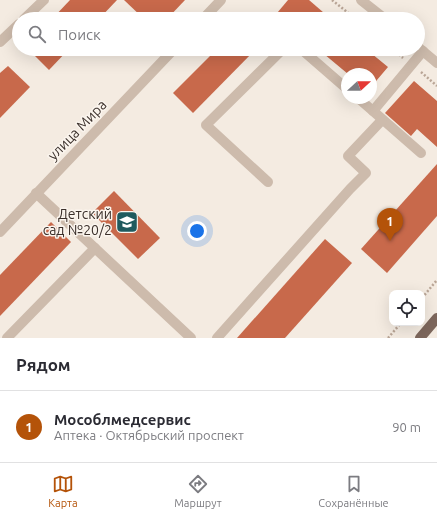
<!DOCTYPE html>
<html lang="ru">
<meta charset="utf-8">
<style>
body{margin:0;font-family:Ubuntu,sans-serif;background:#f2f2f3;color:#2b2b33}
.controls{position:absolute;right:12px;bottom:12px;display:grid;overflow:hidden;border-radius:8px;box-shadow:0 4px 16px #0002}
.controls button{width:36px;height:36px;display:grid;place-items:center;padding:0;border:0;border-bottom:1px solid #e1e1e2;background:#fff;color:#2b2b33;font:20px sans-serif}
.compass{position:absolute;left:341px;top:68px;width:36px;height:36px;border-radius:50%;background:#fff;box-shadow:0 4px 16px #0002;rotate:69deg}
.you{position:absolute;left:197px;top:231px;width:14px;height:14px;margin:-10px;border:3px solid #fff;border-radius:50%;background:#1a73e8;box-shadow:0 0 0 6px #1a73e833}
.badge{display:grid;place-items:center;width:26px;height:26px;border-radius:50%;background:#b45309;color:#fff;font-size:13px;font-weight:700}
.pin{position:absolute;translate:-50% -33px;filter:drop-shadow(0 1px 2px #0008)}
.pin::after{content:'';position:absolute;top:21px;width:14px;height:12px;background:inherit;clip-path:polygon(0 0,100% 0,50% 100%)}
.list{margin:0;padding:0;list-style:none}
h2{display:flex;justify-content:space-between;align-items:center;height:52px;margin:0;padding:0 16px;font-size:17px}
h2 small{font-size:13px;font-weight:400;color:#7c7c81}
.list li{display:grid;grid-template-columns:26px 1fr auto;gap:12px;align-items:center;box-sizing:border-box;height:72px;padding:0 16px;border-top:1px solid #e1e1e2}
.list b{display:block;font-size:15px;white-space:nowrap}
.list p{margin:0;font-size:13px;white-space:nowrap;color:#7c7c81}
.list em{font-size:13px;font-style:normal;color:#7c7c81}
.icon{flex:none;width:22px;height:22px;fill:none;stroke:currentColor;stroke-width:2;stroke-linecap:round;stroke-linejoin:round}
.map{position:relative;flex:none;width:437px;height:338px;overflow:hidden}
.search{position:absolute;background:#fff;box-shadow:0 4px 16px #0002;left:12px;right:12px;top:12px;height:44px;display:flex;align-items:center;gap:10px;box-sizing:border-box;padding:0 14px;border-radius:22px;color:#7c7c81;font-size:15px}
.sheet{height:124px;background:#fff}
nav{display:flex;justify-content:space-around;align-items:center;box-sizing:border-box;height:56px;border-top:1px solid #e1e1e2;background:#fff;font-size:11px;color:#7c7c81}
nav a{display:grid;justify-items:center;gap:2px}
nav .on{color:#b45309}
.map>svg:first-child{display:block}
.building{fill:#c8694b}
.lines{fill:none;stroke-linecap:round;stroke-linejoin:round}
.path{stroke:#b9a596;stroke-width:2.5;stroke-dasharray:2 2;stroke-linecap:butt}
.minor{stroke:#cdbbac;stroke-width:10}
.major{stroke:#7d675c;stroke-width:10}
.labels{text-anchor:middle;stroke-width:3;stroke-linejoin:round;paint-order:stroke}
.street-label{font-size:14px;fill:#3b302b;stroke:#fbf5ee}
.poi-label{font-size:14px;fill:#3b302b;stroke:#fbf5ee;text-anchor:end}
</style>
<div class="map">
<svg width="437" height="338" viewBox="0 0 437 338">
<rect width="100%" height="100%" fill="#f4ebe1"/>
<g class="building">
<polygon points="70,0 117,0 99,19 52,19"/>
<polygon points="124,0 185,0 167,19 144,19"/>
<polygon points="288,0 309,0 331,19 272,19"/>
<polygon points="28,49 69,49 49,70"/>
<polygon points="217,49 256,49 193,113 173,93"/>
<polygon points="318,49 366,49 388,67 371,87 371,74 348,74"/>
<polygon points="8,66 30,87 0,118 0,73"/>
<polygon points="414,81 437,101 437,147 417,129 411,136 385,113"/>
<polygon points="437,164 437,216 387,273 361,249"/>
<polygon points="114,191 160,238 138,259 92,213"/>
<polygon points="51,222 71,242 0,316 0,275"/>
<polygon points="325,239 352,263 285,338 237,338"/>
</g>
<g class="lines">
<g class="path">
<polyline points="332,0 356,19"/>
<polyline points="393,49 403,58"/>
<polyline points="421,72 437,86"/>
<polyline points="422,298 437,280"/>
<polyline points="388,338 401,323"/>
</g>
<g class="minor">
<polyline points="361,0 385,19"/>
<polyline points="24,19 44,0"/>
<polyline points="203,19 221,0"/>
<polyline points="0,42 19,24"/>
<polyline points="418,47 437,63"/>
<polyline points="301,49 347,89"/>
<polyline points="358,98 373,111"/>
<polyline points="421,153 373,111 423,51"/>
<polyline points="268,182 206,125 283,49"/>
<polyline points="36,193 191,338"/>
<polyline points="0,232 174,49"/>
<polyline points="7,338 95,248"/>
<polyline points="217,338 350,189 366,173 348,156 382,120"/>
</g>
<polyline class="major" points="420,338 437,318"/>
</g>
<defs>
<g id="school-square" transform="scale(1.15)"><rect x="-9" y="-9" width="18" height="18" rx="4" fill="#1f5a5e" stroke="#fbf5ee"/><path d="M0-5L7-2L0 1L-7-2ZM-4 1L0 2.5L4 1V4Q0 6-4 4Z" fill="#fff"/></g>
</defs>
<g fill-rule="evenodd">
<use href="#school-square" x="127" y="222"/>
</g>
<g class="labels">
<g class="street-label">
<text transform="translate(77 130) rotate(-46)" y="5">улица Мира</text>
</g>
<g class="poi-label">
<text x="112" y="219">Детский<tspan x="112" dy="16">сад №20/2</tspan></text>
</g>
</g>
</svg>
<div class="controls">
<button><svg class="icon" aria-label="locate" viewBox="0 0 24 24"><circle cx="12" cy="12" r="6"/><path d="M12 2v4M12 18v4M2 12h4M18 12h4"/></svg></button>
</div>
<svg class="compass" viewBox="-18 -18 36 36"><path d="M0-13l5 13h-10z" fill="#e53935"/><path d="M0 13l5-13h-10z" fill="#7c7c81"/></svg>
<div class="you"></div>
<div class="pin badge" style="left:390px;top:241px">1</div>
<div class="search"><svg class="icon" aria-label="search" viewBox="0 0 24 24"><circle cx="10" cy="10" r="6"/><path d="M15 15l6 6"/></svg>Поиск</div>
</div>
<section class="sheet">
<h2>Рядом<small></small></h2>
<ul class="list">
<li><span class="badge">1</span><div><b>Мособлмедсервис</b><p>Аптека · Октябрьский проспект</p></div><em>90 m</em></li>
</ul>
</section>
<nav>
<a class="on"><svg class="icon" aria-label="map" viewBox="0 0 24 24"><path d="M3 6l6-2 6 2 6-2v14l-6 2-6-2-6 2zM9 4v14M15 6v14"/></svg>Карта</a>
<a><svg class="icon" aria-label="directions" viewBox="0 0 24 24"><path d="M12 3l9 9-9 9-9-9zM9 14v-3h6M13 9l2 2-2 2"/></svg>Маршрут</a>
<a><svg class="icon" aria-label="saved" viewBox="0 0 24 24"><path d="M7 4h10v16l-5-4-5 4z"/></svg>Сохранённые</a>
</nav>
